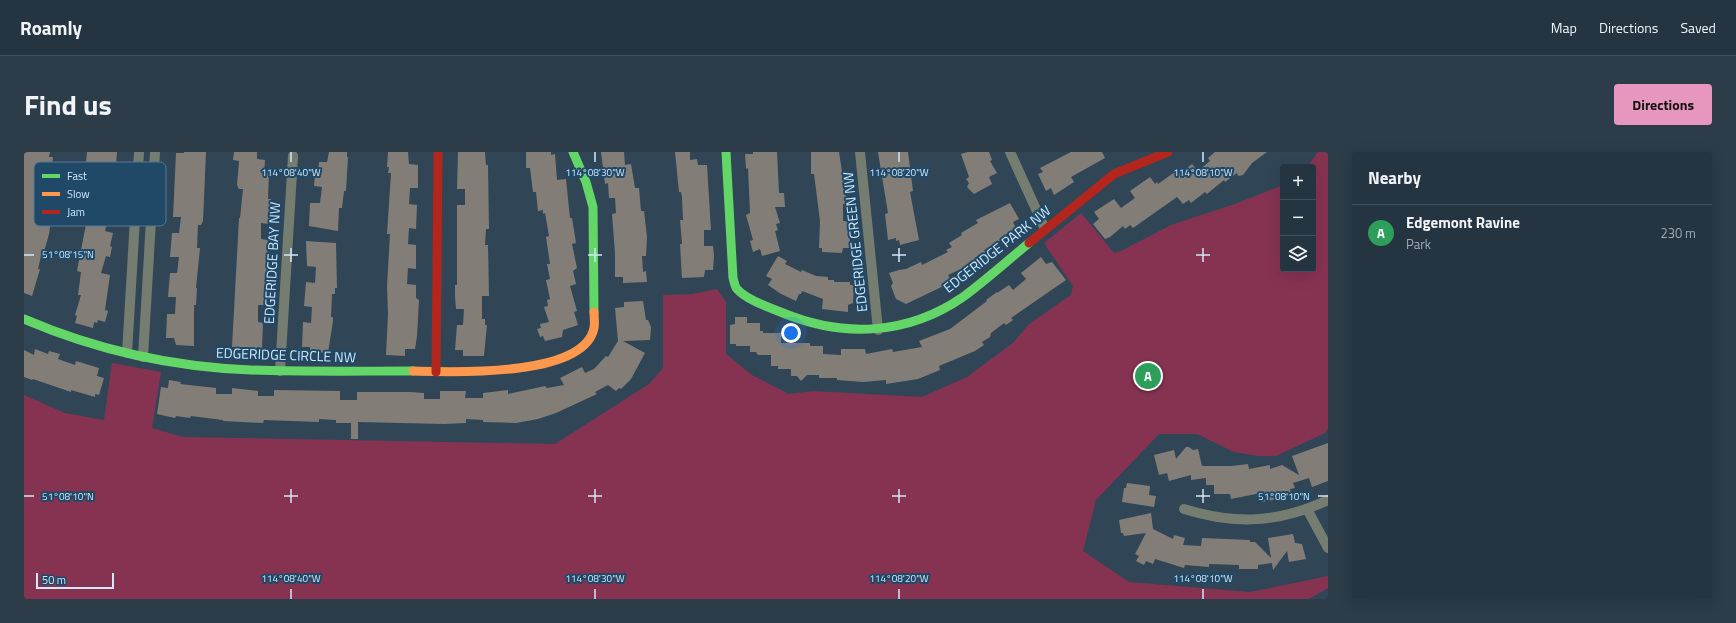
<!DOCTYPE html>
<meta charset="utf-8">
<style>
body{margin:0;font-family:"Titillium Web",sans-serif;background:#2c3c48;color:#f1f3f6}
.controls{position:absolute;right:12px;top:12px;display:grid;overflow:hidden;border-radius:4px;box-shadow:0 4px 16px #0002}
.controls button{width:36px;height:36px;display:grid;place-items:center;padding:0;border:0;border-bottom:1px solid #414f5a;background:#243441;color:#f1f3f6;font:20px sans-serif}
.scale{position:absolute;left:12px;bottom:10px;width:78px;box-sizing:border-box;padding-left:4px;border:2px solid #d1e7fa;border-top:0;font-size:11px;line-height:14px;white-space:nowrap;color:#d1e7fa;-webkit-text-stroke:3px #204967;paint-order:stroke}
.you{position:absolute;left:767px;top:181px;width:14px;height:14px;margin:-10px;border:3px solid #fff;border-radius:50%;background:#1a73e8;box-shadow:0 0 0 6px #1a73e833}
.badge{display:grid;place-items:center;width:26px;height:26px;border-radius:50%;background:#e797bd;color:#fff;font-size:13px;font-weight:700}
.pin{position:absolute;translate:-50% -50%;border:2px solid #fff;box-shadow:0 1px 4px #0006}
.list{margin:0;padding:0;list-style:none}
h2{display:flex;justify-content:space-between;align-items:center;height:52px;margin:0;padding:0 16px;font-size:17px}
h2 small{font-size:13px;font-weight:400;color:#a3aab1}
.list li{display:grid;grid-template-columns:26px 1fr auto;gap:12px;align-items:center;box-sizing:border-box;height:56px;padding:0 16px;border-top:1px solid #414f5a}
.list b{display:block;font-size:15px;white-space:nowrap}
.list p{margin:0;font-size:13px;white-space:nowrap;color:#a3aab1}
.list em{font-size:13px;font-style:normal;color:#a3aab1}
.icon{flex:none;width:22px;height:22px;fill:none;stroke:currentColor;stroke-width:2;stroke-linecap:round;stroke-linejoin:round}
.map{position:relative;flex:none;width:1304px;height:447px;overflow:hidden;border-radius:4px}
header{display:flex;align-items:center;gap:24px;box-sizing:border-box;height:56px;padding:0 20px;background:#243441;border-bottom:1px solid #414f5a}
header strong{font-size:19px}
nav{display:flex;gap:22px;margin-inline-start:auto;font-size:14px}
.intro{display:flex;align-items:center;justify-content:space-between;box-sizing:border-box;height:96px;padding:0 24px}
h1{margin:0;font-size:28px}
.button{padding:10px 18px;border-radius:4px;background:#e797bd;color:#111;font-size:14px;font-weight:700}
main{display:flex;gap:24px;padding:0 24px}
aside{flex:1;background:#243441;border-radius:4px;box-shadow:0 4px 16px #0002}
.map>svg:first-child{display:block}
.green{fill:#863352}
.building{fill:#827e77}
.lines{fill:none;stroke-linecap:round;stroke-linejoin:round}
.street{stroke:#757d71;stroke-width:10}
.fast{stroke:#63d668;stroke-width:9}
.slow{stroke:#ff974d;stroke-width:9}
.jam{stroke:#b3261e;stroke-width:9}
.ticks{fill:none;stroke:#d1e7fa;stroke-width:1.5}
.labels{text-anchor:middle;stroke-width:4;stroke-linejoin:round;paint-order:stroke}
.street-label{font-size:14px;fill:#d1e7fa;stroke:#204967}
.key{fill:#204967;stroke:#557893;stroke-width:1}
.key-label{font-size:11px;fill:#d1e7fa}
.ticks-label{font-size:10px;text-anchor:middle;fill:#d1e7fa;stroke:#204967;stroke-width:4;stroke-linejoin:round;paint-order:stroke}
</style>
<header>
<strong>Roamly</strong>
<nav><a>Map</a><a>Directions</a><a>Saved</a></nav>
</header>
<div class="intro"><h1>Find us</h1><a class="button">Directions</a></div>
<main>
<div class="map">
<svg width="1304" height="447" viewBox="0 0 1304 447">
<rect width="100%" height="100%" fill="#304657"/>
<polygon class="green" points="1294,0 1304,0 1304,276 1301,281 1252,304 1235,304 1210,300 1173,282 1135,282 1072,348 1059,399 1105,430 1226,440 1304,424 1304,436 1285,447 0,447 0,243 41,261 80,268 88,211 137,220 128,276 159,285 531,292 625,232 639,216 639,143 668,142 693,137 702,150 702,202 728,223 765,242 789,239 898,245 943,225 989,191 1005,172 1047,143 1049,134 1020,91 1057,61 1090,101 1097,99 1147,73 1211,52 1259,33 1259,117 1289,117 1289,15 1283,15"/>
<g class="building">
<polygon points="0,0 26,0 25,5 29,5 28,12 30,12 25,54 29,54 25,82 20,100 18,100 14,117 16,117 8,144 0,141"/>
<polygon points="63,0 93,0 91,23 86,22 83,39 91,40 90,53 89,64 87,63 83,69 81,79 89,81 86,94 88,95 86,105 82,104 77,121 86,123 81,158 84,159 81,170 74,168 73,171 70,170 69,176 51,171 53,164 51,163 57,143 54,143 57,120 53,119 63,67 62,63 57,62"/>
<polygon points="160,0 182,0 179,69 177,73 174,73 173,96 176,96 172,136 173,136 172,153 170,153 170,194 152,193 150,186 142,186 143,162 151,162 152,145 144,145 146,121 153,121 155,105 146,105 148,81 155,81 157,65 149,65 152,1 160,1"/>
<polygon points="210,0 233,0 233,7 241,8 240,21 245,21 244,47 247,47 247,59 245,59 245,72 237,71 237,87 244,88 241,153 234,153 234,170 239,171 238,196 233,195 230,201 212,200 212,195 208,195 215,66 216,66 219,37 215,37 213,33 215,9 209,8"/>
<polygon points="305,0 323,0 323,5 324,5 322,39 320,39 318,56 315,56 314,79 285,74 286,51 296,51 298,35 290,34 291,23 294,24 295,10 303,10"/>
<polygon points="364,0 384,0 385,12 394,13 394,36 386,36 385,52 393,53 392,77 385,76 384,92 392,93 392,117 384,116 383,132 392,133 392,146 395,148 393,184 391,197 381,197 381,204 362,203 364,162 363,134 366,82 363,82 367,21 364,21 365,15 363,15"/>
<polygon points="434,0 461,0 462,13 464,13 465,77 462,77 461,93 464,93 465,144 458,144 458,167 461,167 461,173 463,173 460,204 439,204 439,198 431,198 433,173 439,173 440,157 432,157 431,144 431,133 433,133 433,53 441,53 441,37 433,37"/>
<polygon points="502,0 527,0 527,3 531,2 533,28 542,27 546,66 548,66 552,91 548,92 553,116 549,119 552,132 546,134 553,159 550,160 554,173 539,178 538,185 521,189 519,184 516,185 513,177 517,176 516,172 525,170 520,155 524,154 523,148 526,147 522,128 526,127 523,112 526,112 522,85 525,84 521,61 519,62 519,58 514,59 512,40 509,40 506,16 502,16"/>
<polygon points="577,0 600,0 601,13 607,12 611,36 615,36 617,59 620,59 623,85 622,104 618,104 619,120 622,119 623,130 599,131 599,125 591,125 591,101 588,62 592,61 591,46 585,46 584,31 581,32"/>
<polygon points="651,0 666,0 666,8 673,7 674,13 683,13 687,78 680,78 680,94 689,94 690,104 689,118 681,118 680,125 658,126 656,92 658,92 656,68 659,68 658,45 657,40 655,40"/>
<polygon points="729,0 753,0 755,41 760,41 761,55 751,55 756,71 752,72 754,78 751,79 756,99 738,104 736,97 729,100 726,89 729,88 722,63 726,61 724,16 722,17 721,2 729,2"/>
<polygon points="787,0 815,0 823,52 819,52 819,69 825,69 826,85 826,96 819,96 818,101 798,100 798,96 795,96 796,69 790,22 787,22"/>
<polygon points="854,0 884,0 889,39 886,40 895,88 876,93 875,88 872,89 872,86 864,88 861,62 864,61"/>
<polygon points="944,0 965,0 968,8 966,9 973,21 965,25 968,32 950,42 943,35 945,31 942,27 945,25 937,2"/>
<polygon points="1047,0 1078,0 1081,6 1047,25 1050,30 1030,43 1027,36 1022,39 1014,22 1019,20 1016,16"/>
<polygon points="1191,0 1243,0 1228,11 1219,23 1214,24 1213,21 1201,30 1200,28 1183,42 1181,40 1167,51 1165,48 1159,52 1153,45 1109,76 1106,73 1101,77 1099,74 1086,85 1081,87 1069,72 1075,67 1070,60 1090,47 1097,56 1111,46 1106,39 1126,25 1131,32 1133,30 1134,32 1155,17 1157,21 1168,12 1174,19 1186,9 1184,6"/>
<polygon points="986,51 995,67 989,70 992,76 981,83 981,86 960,98 962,102 949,109 950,111 924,123 928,130 882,152 872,147 867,134 869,131 865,121 875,118 882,117 897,110 898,113 924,100 922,98 928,95 925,91 938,83 937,81 954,71 952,68"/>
<polygon points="282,89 312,91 313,136 311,136 311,142 308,142 307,165 309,165 309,169 304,201 287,200 286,200 286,195 278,195 279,170 287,171 288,155 280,154 282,130 291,131 292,115 283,114"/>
<polygon points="754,104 763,109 761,112 777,120 778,118 792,124 804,125 804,128 810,128 810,130 826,130 826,133 830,133 829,151 824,153 824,160 798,157 799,147 778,139 777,142 775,142 772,149 757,142 744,133 748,127 742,124"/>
<polygon points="1017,105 1022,112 1028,110 1042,128 987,166 989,168 982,173 980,171 967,181 966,185 958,190 960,193 951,199 915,214 916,218 894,227 862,232 862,228 839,230 813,228 813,226 795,226 795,223 783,223 777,229 773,224 767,224 767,217 754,217 754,214 747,214 747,203 734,203 732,200 726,200 726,194 712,194 712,192 706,192 706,173 711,172 711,165 723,165 723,171 736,171 736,179 739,179 739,181 757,181 757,191 786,191 786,194 799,194 799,202 817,203 817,197 841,197 842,202 868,197 869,200 898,195 895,189 926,177 963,149 962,148 973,140 973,141 985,133 989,138 1002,127 997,121"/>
<polygon points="619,149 622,168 624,168 627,175 626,188 599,189 621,201 607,227 597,237 595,236 592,239 584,233 571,240 573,242 532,261 514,267 492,271 459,270 459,268 442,267 442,271 420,272 334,270 334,287 327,287 327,271 312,271 312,268 295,267 295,270 240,268 239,271 199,269 199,268 167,264 166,266 152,264 151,266 133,262 137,235 144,236 145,228 157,230 156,232 192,236 192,242 208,242 208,236 234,239 234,244 250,244 250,238 316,239 316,248 333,248 333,240 386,240 400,241 400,247 416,247 416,239 442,239 441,246 459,246 459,241 484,238 484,242 521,234 523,236 540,233 536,226 558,215 561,221 570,217 582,204 584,205 594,189 591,156 600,155 600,150"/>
<polygon points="11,197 24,202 25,199 36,202 34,207 51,213 52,209 75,216 73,224 80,226 75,243 71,242 71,245 47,238 47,240 9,227 8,228 0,225 0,198 10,203"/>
<polygon points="1304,291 1304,329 1288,335 1285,326 1269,331 1271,336 1266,337 1267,341 1252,345 1253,347 1238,350 1237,341 1207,347 1206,342 1190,342 1190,333 1182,333 1182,326 1167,328 1167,323 1145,329 1143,321 1135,323 1130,303 1150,298 1152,307 1162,295 1165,295 1169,298 1174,297 1178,314 1208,314 1224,312 1225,317 1246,313 1246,317 1258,313 1275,323 1268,304"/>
<polygon points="1103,331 1126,334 1125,343 1132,344 1130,355 1098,350 1100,336 1102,336"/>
<polygon points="1127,361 1129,377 1149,387 1150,383 1161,386 1159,393 1177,394 1178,386 1226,388 1226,390 1231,390 1247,406 1244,386 1269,382 1271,391 1278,392 1282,407 1265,410 1263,399 1249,418 1248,411 1234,413 1234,417 1215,417 1215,413 1185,412 1185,415 1161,413 1160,416 1131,407 1129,412 1122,409 1120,413 1112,409 1115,404 1111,402 1122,381 1100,384 1099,381 1097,381 1095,368"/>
</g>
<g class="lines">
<g class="street">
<polyline points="836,0 854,178"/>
<polyline points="986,0 1021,77"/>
<polyline points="103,201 115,0"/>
<polyline points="119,205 131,0"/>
<polyline points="256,219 269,4"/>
<path d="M 1160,357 C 1211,373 1255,371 1304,348"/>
<polyline points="1283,357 1304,396"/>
</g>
<g class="fast">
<polyline points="549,0 562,30 569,55 570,160"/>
<path d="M 702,0 L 709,126 C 710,129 711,135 713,137 C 722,148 747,156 759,161 C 820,186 884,183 939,145 C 962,128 983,109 1005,91"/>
<path d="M 0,167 C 72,198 149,215 227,218 C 281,220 335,219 389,219"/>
</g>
<path class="slow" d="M 389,219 C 427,220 560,226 570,176 C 571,171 570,165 570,160"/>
<g class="jam">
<polyline points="1005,91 1090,22 1144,0"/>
<polyline points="412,220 414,0"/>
</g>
</g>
<path class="ticks" d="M 267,0 L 267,10M 571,0 L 571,10M 875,0 L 875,10M 1179,0 L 1179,10M 267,96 L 267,110M 571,96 L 571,110M 875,96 L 875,110M 1179,96 L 1179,110M 0,103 L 10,103M 260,103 L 274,103M 564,103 L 578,103M 868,103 L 882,103M 1172,103 L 1186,103M 267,337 L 267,351M 571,337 L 571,351M 875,337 L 875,351M 1179,337 L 1179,351M 0,344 L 10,344M 260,344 L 274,344M 564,344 L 578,344M 868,344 L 882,344M 1172,344 L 1186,344M 1294,344 L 1304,344M 267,437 L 267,447M 571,437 L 571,447M 875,437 L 875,447M 1179,437 L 1179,447"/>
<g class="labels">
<g class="street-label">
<text transform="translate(831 90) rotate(-96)" y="5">EDGERIDGE GREEN NW</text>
<text transform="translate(973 97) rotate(-38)" y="5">EDGERIDGE PARK NW</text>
<text transform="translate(248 111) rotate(-87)" y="5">EDGERIDGE BAY NW</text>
<text transform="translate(262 203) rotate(2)" y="5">EDGERIDGE CIRCLE NW</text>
</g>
</g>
<rect x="10" y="10" width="132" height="64" rx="6" class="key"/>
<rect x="18" y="22" width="18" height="4" fill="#63d668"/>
<rect x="18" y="40" width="18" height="4" fill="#ff974d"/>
<rect x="18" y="58" width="18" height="4" fill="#b3261e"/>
<g class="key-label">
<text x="43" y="28">Fast</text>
<text x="43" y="46">Slow</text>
<text x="43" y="64">Jam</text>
</g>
<g class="ticks-label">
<text x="267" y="24">114°08'40"W</text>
<text x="571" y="24">114°08'30"W</text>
<text x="875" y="24">114°08'20"W</text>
<text x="1179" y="24">114°08'10"W</text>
<text x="44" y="106">51°08'15"N</text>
<text x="44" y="348">51°08'10"N</text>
<text x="1260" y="348">51°08'10"N</text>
<text x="267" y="430">114°08'40"W</text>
<text x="571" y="430">114°08'30"W</text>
<text x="875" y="430">114°08'20"W</text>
<text x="1179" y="430">114°08'10"W</text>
</g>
</svg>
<div class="controls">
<button>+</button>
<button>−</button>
<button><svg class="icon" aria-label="layers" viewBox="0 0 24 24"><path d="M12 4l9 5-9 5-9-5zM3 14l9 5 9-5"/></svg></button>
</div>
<div class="scale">50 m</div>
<div class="you"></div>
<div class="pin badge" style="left:1124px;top:224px;background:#2e9e5b">A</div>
</div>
<aside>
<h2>Nearby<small></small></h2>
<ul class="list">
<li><span class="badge" style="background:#2e9e5b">A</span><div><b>Edgemont Ravine</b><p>Park</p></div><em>230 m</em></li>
</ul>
</aside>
</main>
